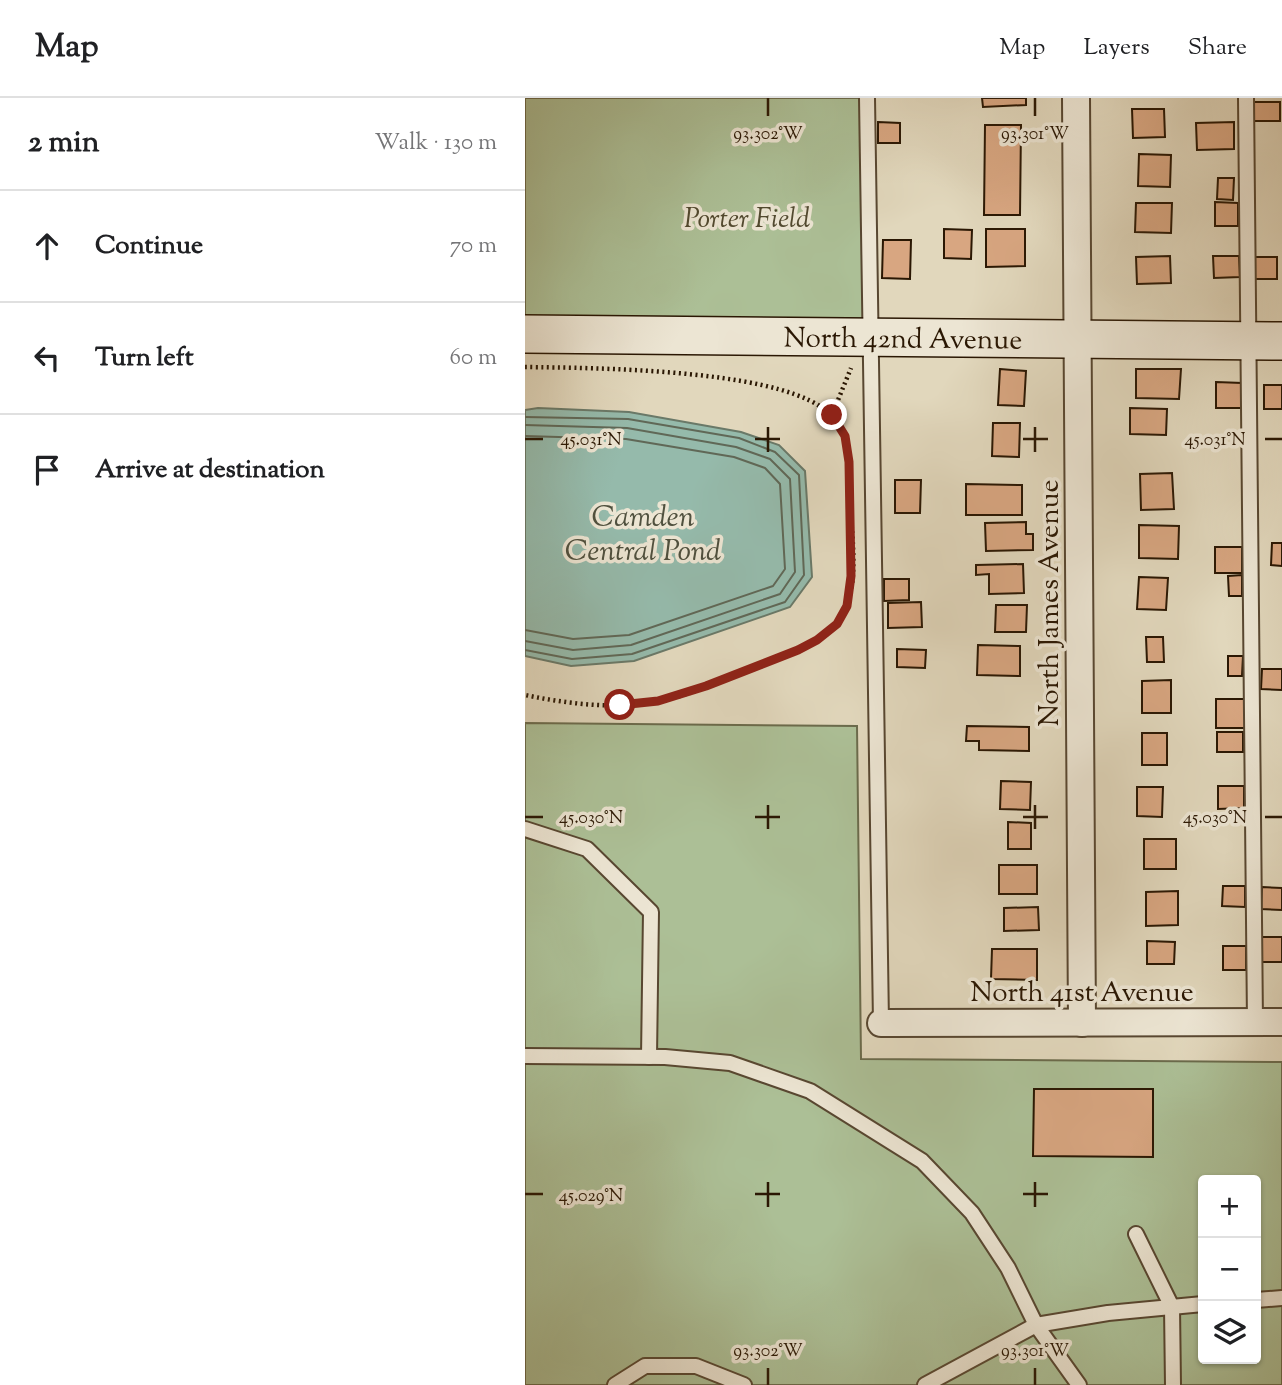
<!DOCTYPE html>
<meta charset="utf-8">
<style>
body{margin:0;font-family:"Sorts Mill Goudy",serif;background:#f6f6f6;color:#202124}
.controls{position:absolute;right:21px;bottom:21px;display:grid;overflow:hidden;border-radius:7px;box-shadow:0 2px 5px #0004}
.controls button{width:63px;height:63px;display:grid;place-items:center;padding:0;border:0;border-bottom:2px solid #e0e0e0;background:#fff;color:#202124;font:35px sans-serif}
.stop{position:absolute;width:21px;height:21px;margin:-16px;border:5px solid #8f2418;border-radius:50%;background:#fff}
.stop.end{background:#8f2418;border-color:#fff;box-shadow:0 2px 7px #0008}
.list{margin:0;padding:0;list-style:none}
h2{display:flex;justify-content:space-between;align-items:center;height:91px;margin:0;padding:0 28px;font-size:30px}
h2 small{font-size:23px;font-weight:400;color:#757577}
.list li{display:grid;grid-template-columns:46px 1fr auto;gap:21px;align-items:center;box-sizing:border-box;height:112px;padding:0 28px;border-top:2px solid #e0e0e0}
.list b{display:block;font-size:26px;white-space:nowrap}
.list em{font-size:23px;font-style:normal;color:#757577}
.icon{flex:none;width:38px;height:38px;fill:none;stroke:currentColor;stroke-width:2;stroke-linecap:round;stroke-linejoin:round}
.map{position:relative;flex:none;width:757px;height:1287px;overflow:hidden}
header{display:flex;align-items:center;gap:42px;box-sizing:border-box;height:98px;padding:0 35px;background:#fff;border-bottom:2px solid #e0e0e0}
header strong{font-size:33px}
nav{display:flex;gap:38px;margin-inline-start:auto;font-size:24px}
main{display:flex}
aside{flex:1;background:#fff}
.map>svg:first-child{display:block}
.green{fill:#acbf96;stroke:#6b6b4c;stroke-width:2;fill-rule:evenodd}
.water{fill:#95baab;stroke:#6a7968;stroke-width:2}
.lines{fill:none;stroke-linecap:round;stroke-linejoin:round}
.shore{stroke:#606857;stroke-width:2}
.building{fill:#d8a681;stroke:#2a1703;stroke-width:2}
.lane-casing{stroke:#584731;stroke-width:18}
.street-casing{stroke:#584731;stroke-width:30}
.secondary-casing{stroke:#2a1703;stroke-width:40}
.path{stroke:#2a1703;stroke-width:4.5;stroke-dasharray:2 3.5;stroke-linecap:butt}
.lane{stroke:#ece5d3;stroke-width:14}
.street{stroke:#ece5d3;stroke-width:26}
.secondary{stroke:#ece5d3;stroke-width:37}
.route{stroke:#8f2418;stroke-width:9}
.ticks{fill:none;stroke:#2a1703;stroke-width:2.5}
.labels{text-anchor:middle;stroke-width:7;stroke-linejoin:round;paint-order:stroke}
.park-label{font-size:28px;font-style:italic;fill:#51492f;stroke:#ece5d3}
.street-label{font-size:28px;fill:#2a1703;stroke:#ece5d3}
.water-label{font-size:30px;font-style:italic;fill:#4f503e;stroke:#ece5d3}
.ticks-label{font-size:18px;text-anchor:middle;fill:#2a1703;stroke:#ece5d3;stroke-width:7;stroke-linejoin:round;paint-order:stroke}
</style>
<header>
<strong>Map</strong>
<nav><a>Map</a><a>Layers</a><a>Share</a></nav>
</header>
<main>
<aside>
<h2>2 min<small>Walk · 130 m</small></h2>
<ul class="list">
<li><svg class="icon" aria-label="ahead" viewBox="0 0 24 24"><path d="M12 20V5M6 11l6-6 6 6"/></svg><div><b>Continue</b></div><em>70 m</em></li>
<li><svg class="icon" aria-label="left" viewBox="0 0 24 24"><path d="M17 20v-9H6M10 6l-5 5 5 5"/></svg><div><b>Turn left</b></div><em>60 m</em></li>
<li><svg class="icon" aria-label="arrive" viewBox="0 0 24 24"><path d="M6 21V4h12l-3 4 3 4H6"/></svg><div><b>Arrive at destination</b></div></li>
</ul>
</aside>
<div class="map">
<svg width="757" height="1287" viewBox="0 0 757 1287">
<rect width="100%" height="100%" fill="#e1d7bc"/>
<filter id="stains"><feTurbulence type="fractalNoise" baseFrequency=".00286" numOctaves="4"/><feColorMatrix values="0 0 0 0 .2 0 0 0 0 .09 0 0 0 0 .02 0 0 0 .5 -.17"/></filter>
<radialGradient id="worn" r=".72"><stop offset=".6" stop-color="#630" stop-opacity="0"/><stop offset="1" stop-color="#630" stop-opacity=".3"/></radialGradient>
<g class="green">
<polygon points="0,0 340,0 344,239 0,235"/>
<path d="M 0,625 L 332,628 L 336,961 L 757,964 L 757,1287 L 0,1287 ZM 678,1082 L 731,1082 L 731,1261 L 678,1261 Z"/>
</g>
<polygon class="water" points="13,310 104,314 216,334 254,347 280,373 287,479 265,509 109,563 46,568 0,558 0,312"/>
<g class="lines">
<g class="shore">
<polyline points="0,319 103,321 214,340 250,354 274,377 279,477 260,504 107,556 47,561 0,552"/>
<polyline points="0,327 102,330 211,349 245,361 265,381 270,474 255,496 106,547 48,552 0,543"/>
<polyline points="0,338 101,341 209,359 240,370 255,386 260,471 248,488 104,537 48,541 0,532"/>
</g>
</g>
<g class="building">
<polygon points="457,0 501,0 501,7 458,9"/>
<polygon points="728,4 755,4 755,23 727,23"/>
<polygon points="607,11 639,11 640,39 608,40"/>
<polygon points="353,24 375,25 375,45 353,45"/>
<polygon points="709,24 709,51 672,52 671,25"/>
<polygon points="460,27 496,27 495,117 459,117"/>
<polygon points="614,56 646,57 645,89 613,88"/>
<polygon points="693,80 709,80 708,102 692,101"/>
<polygon points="690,104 713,105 713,128 690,128"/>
<polygon points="611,105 647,105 646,135 610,134"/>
<polygon points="419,131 447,132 446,161 419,160"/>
<polygon points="461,131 500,131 500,168 461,169"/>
<polygon points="358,142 386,142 385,181 357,180"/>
<polygon points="645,158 646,185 612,186 611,159"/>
<polygon points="688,158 714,158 715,179 689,180"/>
<rect x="729" y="159" width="23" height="22"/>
<polygon points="475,271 501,273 499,308 473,307"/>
<polygon points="611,271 656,271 654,301 611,300"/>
<polygon points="691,284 717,285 717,310 691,310"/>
<rect x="739" y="287" width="18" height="24"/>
<polygon points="605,310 642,311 641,337 605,336"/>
<polygon points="468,325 495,325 494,359 467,358"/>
<polygon points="647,375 649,411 616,412 615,376"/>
<polygon points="370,382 396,382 395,415 370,415"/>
<polygon points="441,386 497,387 497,417 441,417"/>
<polygon points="501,424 501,436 508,436 508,452 461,453 460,425"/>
<polygon points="614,427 654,428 653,461 614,460"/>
<polygon points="747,445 757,445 757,468 746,467"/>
<rect x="690" y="449" width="27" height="26"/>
<polygon points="498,466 499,495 464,496 464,476 451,477 451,467"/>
<polygon points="717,477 717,498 704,498 703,478"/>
<polygon points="614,479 643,480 641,512 612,511"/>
<polygon points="359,481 384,481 384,502 359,503"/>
<polygon points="396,504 397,529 363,530 363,505"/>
<polygon points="471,507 502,507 501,534 470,534"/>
<polygon points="621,539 638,539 639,564 622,564"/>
<polygon points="453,547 495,548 495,578 452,577"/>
<polygon points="372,551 401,552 400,570 372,569"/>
<polygon points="703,558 718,558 717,578 703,578"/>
<polygon points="737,571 757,571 757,592 736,591"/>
<polygon points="646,582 646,615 617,615 617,583"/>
<rect x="691" y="601" width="29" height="29"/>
<polygon points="442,628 504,629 504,653 454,652 454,643 441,643"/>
<rect x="692" y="634" width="26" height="20"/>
<rect x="617" y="635" width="25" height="32"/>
<polygon points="476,683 506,684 505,712 475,711"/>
<polygon points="693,688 719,688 719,710 693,711"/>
<polygon points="612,689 638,689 637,719 612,718"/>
<polygon points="483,724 506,725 506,751 483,751"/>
<rect x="619" y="741" width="32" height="30"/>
<rect x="474" y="767" width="38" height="29"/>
<polygon points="698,788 720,788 720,809 697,808"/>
<polygon points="737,789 757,790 757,812 736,811"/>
<polygon points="653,793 653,827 621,828 621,794"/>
<polygon points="513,809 514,832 479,833 479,810"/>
<rect x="737" y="839" width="20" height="25"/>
<polygon points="622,843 650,844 649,866 622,866"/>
<rect x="698" y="848" width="23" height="24"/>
<polygon points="467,851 512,851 512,882 466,881"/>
<polygon points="509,991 628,991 628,1059 508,1058"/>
</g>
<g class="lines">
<g class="lane-casing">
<g id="lane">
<polyline points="342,0 356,925"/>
<polyline points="721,0 730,924"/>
<polyline points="0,731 62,751 126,814 124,959"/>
<polyline points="0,958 140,959 205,965 285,993 397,1063 447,1115 483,1170 511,1227 554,1287"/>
<polyline points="611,1136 647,1209 648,1287"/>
<polyline points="731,1202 757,1200"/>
<polyline points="90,1287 120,1268 171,1268 219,1287"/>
<polyline points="400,1287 511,1227 583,1215 678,1206"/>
</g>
</g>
<g class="street-casing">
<g id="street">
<polyline points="551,0 557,925"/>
<polyline points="356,925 757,924"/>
</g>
</g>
<g class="secondary-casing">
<g id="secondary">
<path id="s1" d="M 0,236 L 757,243"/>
</g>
</g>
<g class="path">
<path d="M 0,269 C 71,270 240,271 296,309 C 327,330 324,366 325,400 C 326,436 336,487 316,520 C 301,546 267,554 241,565 C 207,578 172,595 136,603 C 92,612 44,606 0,597"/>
<polyline points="307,317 326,270"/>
</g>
<use href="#lane" class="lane"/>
<use href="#street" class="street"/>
<use href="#secondary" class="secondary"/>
</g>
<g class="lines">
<polyline class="route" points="95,607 133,603 181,588 273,552 292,542 312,526 322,508 326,478 324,364 320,338 307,317"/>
</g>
<path class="ticks" d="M 243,0 L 243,18M 510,0 L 510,18M 243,329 L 243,354M 510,329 L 510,354M 0,341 L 18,341M 230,341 L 255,341M 498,341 L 523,341M 740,341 L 757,341M 243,707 L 243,731M 510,707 L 510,731M 0,719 L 18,719M 230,719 L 255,719M 498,719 L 523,719M 740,719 L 757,719M 243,1084 L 243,1109M 510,1084 L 510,1109M 0,1096 L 18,1096M 230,1096 L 255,1096M 498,1096 L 523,1096M 243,1270 L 243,1287M 510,1270 L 510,1287"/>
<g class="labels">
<g class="park-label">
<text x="222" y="129">Porter Field</text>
</g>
<g class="street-label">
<text dy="10" stroke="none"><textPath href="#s1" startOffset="378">North 42nd Avenue</textPath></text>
<text transform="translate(523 505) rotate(-90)" y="10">North James Avenue</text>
<text x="557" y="903">North 41st Avenue</text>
</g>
<g class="water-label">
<text x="118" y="428">Camden<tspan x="118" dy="34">Central Pond</tspan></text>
</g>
</g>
<g class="ticks-label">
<text x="243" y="41">93.302°W</text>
<text x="510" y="41">93.301°W</text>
<text x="66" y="347">45.031°N</text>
<text x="690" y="347">45.031°N</text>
<text x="66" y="725">45.030°N</text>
<text x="690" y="725">45.030°N</text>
<text x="66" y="1103">45.029°N</text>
<text x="243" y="1258">93.302°W</text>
<text x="510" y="1258">93.301°W</text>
</g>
<rect width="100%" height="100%" filter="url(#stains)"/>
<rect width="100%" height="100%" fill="url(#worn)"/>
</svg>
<div class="controls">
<button>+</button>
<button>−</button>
<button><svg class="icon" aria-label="layers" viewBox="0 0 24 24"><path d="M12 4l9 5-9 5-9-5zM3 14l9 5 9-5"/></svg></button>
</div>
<div class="stop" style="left:95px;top:607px"></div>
<div class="stop end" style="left:307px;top:317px"></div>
</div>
</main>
